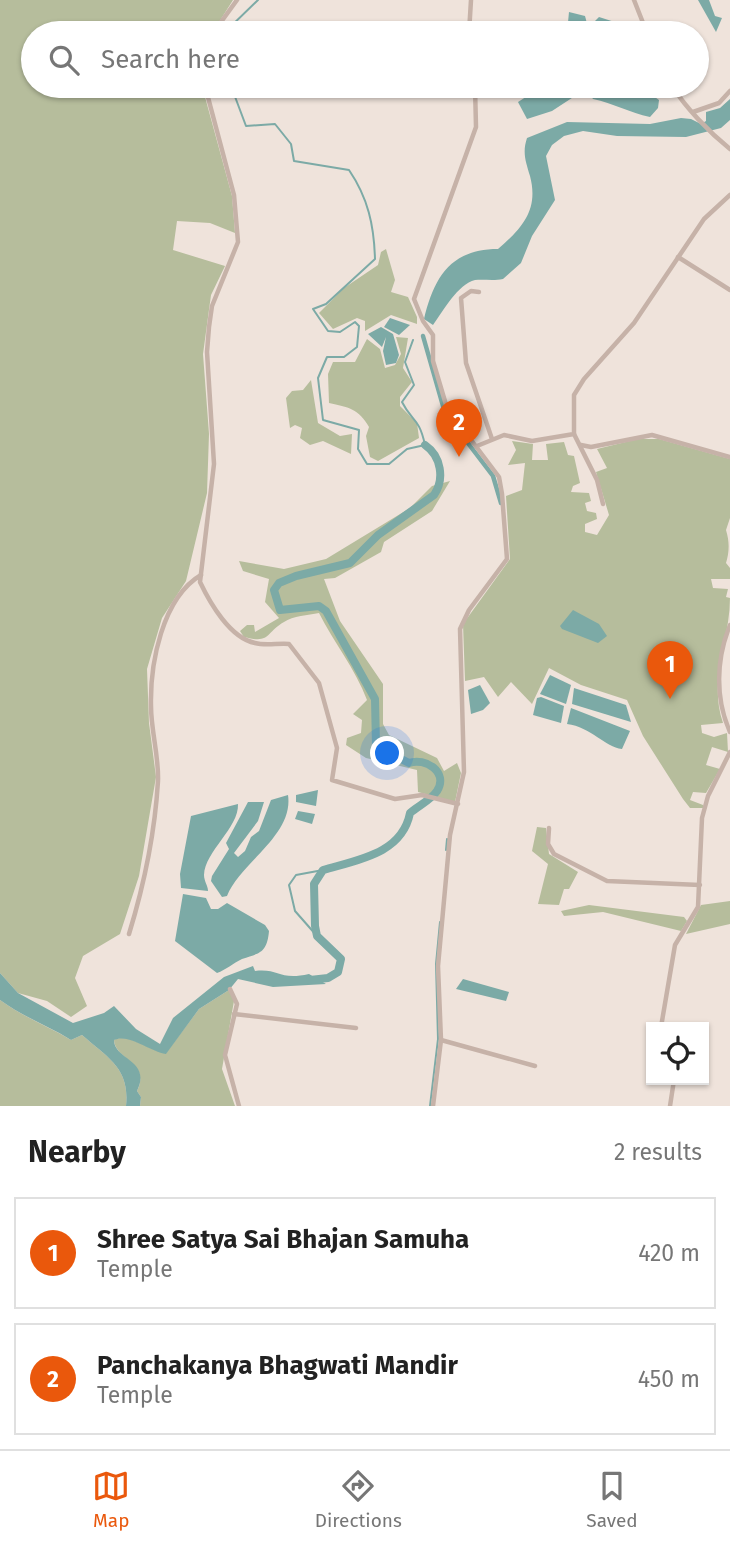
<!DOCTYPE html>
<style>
body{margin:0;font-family:"Fira Sans",sans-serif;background:#f6f6f6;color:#222}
.controls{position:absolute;right:21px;bottom:21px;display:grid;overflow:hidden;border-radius:0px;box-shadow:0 2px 5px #0004}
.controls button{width:63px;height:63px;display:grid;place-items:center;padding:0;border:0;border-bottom:2px solid #e0e0e0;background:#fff;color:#222;font:35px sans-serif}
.you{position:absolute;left:388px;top:754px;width:24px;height:24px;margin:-18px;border:5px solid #fff;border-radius:50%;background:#1a73e8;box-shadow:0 0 0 10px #1a73e833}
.badge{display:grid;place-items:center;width:46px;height:46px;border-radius:50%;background:#ea580c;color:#fff;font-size:23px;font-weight:700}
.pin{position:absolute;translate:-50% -58px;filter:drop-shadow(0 2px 4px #0008)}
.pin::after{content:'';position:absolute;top:37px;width:24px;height:21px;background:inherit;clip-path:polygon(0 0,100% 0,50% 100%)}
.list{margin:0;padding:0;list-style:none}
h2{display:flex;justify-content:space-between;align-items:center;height:91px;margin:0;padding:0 28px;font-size:30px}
h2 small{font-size:23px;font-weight:400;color:#767676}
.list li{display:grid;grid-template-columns:46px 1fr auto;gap:21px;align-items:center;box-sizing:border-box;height:112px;margin:0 14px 14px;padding:0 14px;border:2px solid #e0e0e0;border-radius:0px}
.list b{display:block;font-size:26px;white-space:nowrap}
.list p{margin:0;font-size:23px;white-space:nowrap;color:#767676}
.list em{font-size:23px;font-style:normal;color:#767676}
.icon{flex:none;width:38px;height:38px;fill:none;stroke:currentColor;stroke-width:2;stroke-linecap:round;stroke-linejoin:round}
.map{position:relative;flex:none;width:730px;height:1106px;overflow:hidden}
.search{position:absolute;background:#fff;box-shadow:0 2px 5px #0004;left:21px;right:21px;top:21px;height:77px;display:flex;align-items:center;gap:18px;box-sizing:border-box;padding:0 24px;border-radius:38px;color:#767676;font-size:26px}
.sheet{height:343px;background:#fff}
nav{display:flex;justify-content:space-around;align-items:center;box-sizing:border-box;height:98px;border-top:2px solid #e0e0e0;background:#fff;font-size:19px;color:#767676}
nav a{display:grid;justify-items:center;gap:4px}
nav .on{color:#ea580c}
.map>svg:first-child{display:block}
.green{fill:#b6bd9c}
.water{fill:#7caaa6}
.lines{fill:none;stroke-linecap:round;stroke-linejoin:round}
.stream{stroke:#7caaa6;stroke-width:2}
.canal{stroke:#7caaa6;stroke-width:4.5}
.river{stroke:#7caaa6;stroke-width:8}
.minor{stroke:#c6b2a8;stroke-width:4.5}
</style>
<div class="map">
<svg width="730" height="1106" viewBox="0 0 730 1106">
<rect width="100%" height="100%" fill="#efe3db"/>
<g class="green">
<polygon points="0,0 233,0 212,33 33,33 33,86 202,86 232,196 235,233 210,223 177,221 173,250 225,266 211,295 203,354 209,434 207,493 186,581 162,618 147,669 149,723 156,777 139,876 120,934 83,956 75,978 87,1006 71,1017 47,1001 18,993 0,973"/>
<polygon points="386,249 395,280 391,292 408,297 417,317 417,324 391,315 365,331 365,321 357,318 333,329 319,313 344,288 378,265 381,252"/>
<path d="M 396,337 L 408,338 L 403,368 L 412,382 L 400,397 L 400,406 L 417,423 L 419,438 L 378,461 L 370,457 L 366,436 L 369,427 C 359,409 348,407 329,403 L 328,374 L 333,362 L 355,362 L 367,339 L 380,349 L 385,368 L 395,365 L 401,354 Z"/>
<polygon points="311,380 318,423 340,436 352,434 351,454 323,441 310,445 300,438 302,428 295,425 290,428 286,398 292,391 303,390"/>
<path d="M 638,439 L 659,439 L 730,459 L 730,518 L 726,530 C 730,543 729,553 726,563 L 730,568 L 730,579 L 711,579 L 713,588 L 728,589 L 726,597 L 730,598 C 730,641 708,679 723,723 L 701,725 L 702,733 L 714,737 L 727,733 L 728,752 L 712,747 L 706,765 L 720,769 L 706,793 L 693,792 L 690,800 L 703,805 L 703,808 L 690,808 L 683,799 L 643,736 L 627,700 L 581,685 L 549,668 L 532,704 L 511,682 L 498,697 L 484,677 L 465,681 L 463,624 L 510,559 L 506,496 L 522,490 L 525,463 L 508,465 L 516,450 L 512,441 L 533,444 L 532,460 L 548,460 L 546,444 L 564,442 L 568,455 L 574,456 L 580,483 L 573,486 L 571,492 L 589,493 L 591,501 L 585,503 L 587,511 L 596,513 L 597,519 L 585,524 L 585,532 L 597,535 L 609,515 L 596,472 L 607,468 L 597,449 Z"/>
<path d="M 450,481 L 432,511 L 384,542 L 381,552 L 335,578 L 324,579 L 340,621 L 383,684 L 383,724 L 389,735 L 437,758 L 444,771 L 457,763 L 461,773 L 455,802 L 418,792 L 417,770 L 366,758 L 346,745 L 347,738 L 361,733 L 362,720 L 353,714 L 367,700 C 355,668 334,643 319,613 C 308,615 293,616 284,622 C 265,633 271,644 244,637 L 240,631 L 247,625 L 254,625 L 255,632 L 279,618 L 265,602 L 269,579 L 243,571 L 239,561 L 284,569 L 326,559 L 410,508 L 432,486 Z"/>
<polygon points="537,827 546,828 549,854 578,872 569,889 564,889 559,905 538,904 548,864 532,851"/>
<polygon points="730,901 730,924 686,934 701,905"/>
<polygon points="589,905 684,917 687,921 681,931 603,912 564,916 561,911"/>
<path d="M 229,990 L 234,1001 L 222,1069 L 235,1106 L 140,1106 L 141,1097 L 137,1091 C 151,1063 115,1060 114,1040 C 128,1032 149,1051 166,1053 L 199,1009 Z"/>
<path d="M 0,1000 C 23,1017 46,1025 71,1040 L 82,1035 C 108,1058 130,1068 126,1106 L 0,1106 Z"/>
</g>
<g class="water">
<polygon points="698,0 709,0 715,16 722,18 716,32"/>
<polygon points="569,12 585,16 589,31 567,33"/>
<polygon points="599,17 624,25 624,33 599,33 595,21"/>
<polygon points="543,86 574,86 578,94 552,111 527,119 518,102"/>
<path d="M 584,86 L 639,86 L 659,100 L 658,108 L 650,117 C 630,113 613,103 593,99 Z"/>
<path d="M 730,99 L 730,120 L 721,128 L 686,137 L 617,136 L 583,131 L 564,136 L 552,145 L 546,156 L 555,200 L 532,236 L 521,263 L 503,279 C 493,281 484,279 475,280 C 458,284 443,311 433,325 L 424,319 C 434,277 451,249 498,249 C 522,228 539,210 530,176 C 526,162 522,153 527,138 L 567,122 L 650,124 L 681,118 L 691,119 L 701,124 L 706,121 L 706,112 L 720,108 Z"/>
<polygon points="390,318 410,325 399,335 384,327"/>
<polygon points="381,327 393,334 399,355 396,363 386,365 383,351 386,337 382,347 368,334"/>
<polygon points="573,610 599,624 607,636 598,643 562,629 560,626"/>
<polygon points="550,675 571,685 566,704 540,694"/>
<polygon points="480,685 490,703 483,710 471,714 468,690"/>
<polygon points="574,688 626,705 631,722 572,704"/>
<polygon points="541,697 564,706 561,723 533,715 537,698"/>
<path d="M 571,708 L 630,731 L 622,749 C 605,747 591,727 567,724 Z"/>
<polygon points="318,790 316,806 296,802 296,795"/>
<path d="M 288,795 C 294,835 240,863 227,896 L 222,897 L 211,881 L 212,876 L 229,849 L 226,843 L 248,802 L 264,802 L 258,821 L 234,853 L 238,857 L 245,851 L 251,837 L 259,831 L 271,800 Z"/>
<path d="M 238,804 C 239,828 205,851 204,875 C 204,881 208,886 208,891 L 181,888 L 180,874 L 191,816 Z"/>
<polygon points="298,811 315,814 312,824 295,819"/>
<path d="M 183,894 L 206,898 L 211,909 L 218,909 L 227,903 L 265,925 L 269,931 C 267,953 260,953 242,959 C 233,963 226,970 217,973 L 175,941 Z"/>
<path d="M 253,966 L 255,971 C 279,968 279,981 309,974 L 326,984 L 273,987 L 238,979 L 229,990 L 199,1009 L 166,1054 C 149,1051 128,1033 114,1040 C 114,1060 152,1060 137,1091 L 141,1097 L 140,1106 L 126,1106 C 130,1068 108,1058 82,1035 L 71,1040 C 47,1025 23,1017 0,1000 L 0,973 L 18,993 L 73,1023 L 104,1013 L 114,1006 L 136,1029 L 160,1044 L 173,1018 L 224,977 Z"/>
<polygon points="463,979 509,992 506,1001 456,989"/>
</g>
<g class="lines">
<g class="stream">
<polyline points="224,33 258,0"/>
<path d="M 225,86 L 234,94 L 246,126 L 275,124 L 291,144 L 294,161 L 349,170 C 368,198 374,225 375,259 L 326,304 L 313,309 L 328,331 L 340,332 L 355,322 L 359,326 L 357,347 L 344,357 L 327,357 L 318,378 L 323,420 L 359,430 L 358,449 L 367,464 L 389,464 L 407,449 L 425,445 C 419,417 412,422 402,402 L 414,385 L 405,362 L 413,340"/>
<polyline points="446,850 447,839"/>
<polyline points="317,936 295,911 289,885 296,875 323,870"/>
<polyline points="430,1106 438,1039 436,964 440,922"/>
</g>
<polyline class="canal" points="423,336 445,413 493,476 501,503"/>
<path class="river" d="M 310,980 L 328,978 L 338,972 L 341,959 L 317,936 L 315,926 L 314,884 L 323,870 C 357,860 402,854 410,813 C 418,806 431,800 437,791 C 449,772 425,757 409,763 L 376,746 L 375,699 L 326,611 L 319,606 L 280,610 L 274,590 L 279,583 L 296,576 L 350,563 L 378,535 L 434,495 C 445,479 441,456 425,445"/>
<g class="minor">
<polyline points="634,0 647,33"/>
<polyline points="213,33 237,0"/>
<polyline points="469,33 471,0"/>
<path d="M 205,86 L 234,195 L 238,242 L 212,306 L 209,327 L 207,352 L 214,464 L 200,582 C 210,603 230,638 255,643 C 265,646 278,643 289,644 L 319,683 L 337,748 L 332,780 L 395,799 L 422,795 L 458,804"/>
<path d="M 672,86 C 686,108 709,132 730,149"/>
<polyline points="693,112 719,103 730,91"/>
<polyline points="678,257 730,290"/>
<polyline points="479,292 471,291 461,298 466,363 492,439"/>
<polyline points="574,434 597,480 603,504"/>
<polyline points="581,445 591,447 652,435 730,457"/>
<polyline points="477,446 504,435 532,441 574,434 574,395 584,379 634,323 704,219 730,195"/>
<path d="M 730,625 C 716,659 715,699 730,732"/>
<polyline points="549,828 548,844 554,854 607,881 700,885"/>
<path d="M 129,934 C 144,885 155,831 158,781 C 159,756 151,731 151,706 C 150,664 162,598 201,575"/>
<polyline points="230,989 237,1004 225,1055 239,1106"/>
<polyline points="234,1014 356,1028"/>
<polyline points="661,1027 675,945 698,907 702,818 708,796 730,752"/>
<polyline points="441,1040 535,1066"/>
<polyline points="433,1106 441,1040 438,966 450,835 464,772 460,629 469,610 507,559 502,494 499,477 447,408 433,361 433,335 423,321 414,299 476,127 475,86"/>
<polyline points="670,1106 674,1080"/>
</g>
</g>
</svg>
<div class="controls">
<button><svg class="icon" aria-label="locate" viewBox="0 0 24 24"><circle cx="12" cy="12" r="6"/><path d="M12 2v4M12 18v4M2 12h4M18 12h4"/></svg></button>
</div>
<div class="you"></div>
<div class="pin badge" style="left:670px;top:699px">1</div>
<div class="pin badge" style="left:459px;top:457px">2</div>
<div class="search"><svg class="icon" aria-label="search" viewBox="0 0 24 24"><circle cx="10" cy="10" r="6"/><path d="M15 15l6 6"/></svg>Search here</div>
</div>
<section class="sheet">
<h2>Nearby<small>2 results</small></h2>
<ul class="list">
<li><span class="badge">1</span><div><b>Shree Satya Sai Bhajan Samuha</b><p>Temple</p></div><em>420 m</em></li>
<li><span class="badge">2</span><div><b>Panchakanya Bhagwati Mandir</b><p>Temple</p></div><em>450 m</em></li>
</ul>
</section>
<nav>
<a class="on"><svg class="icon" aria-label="map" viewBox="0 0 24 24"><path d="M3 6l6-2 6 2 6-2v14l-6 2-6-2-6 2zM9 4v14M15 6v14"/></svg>Map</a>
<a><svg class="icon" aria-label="directions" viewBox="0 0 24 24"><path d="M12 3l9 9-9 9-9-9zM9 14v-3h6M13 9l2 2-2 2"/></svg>Directions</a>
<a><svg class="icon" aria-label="saved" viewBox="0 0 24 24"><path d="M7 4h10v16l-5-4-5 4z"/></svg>Saved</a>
</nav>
